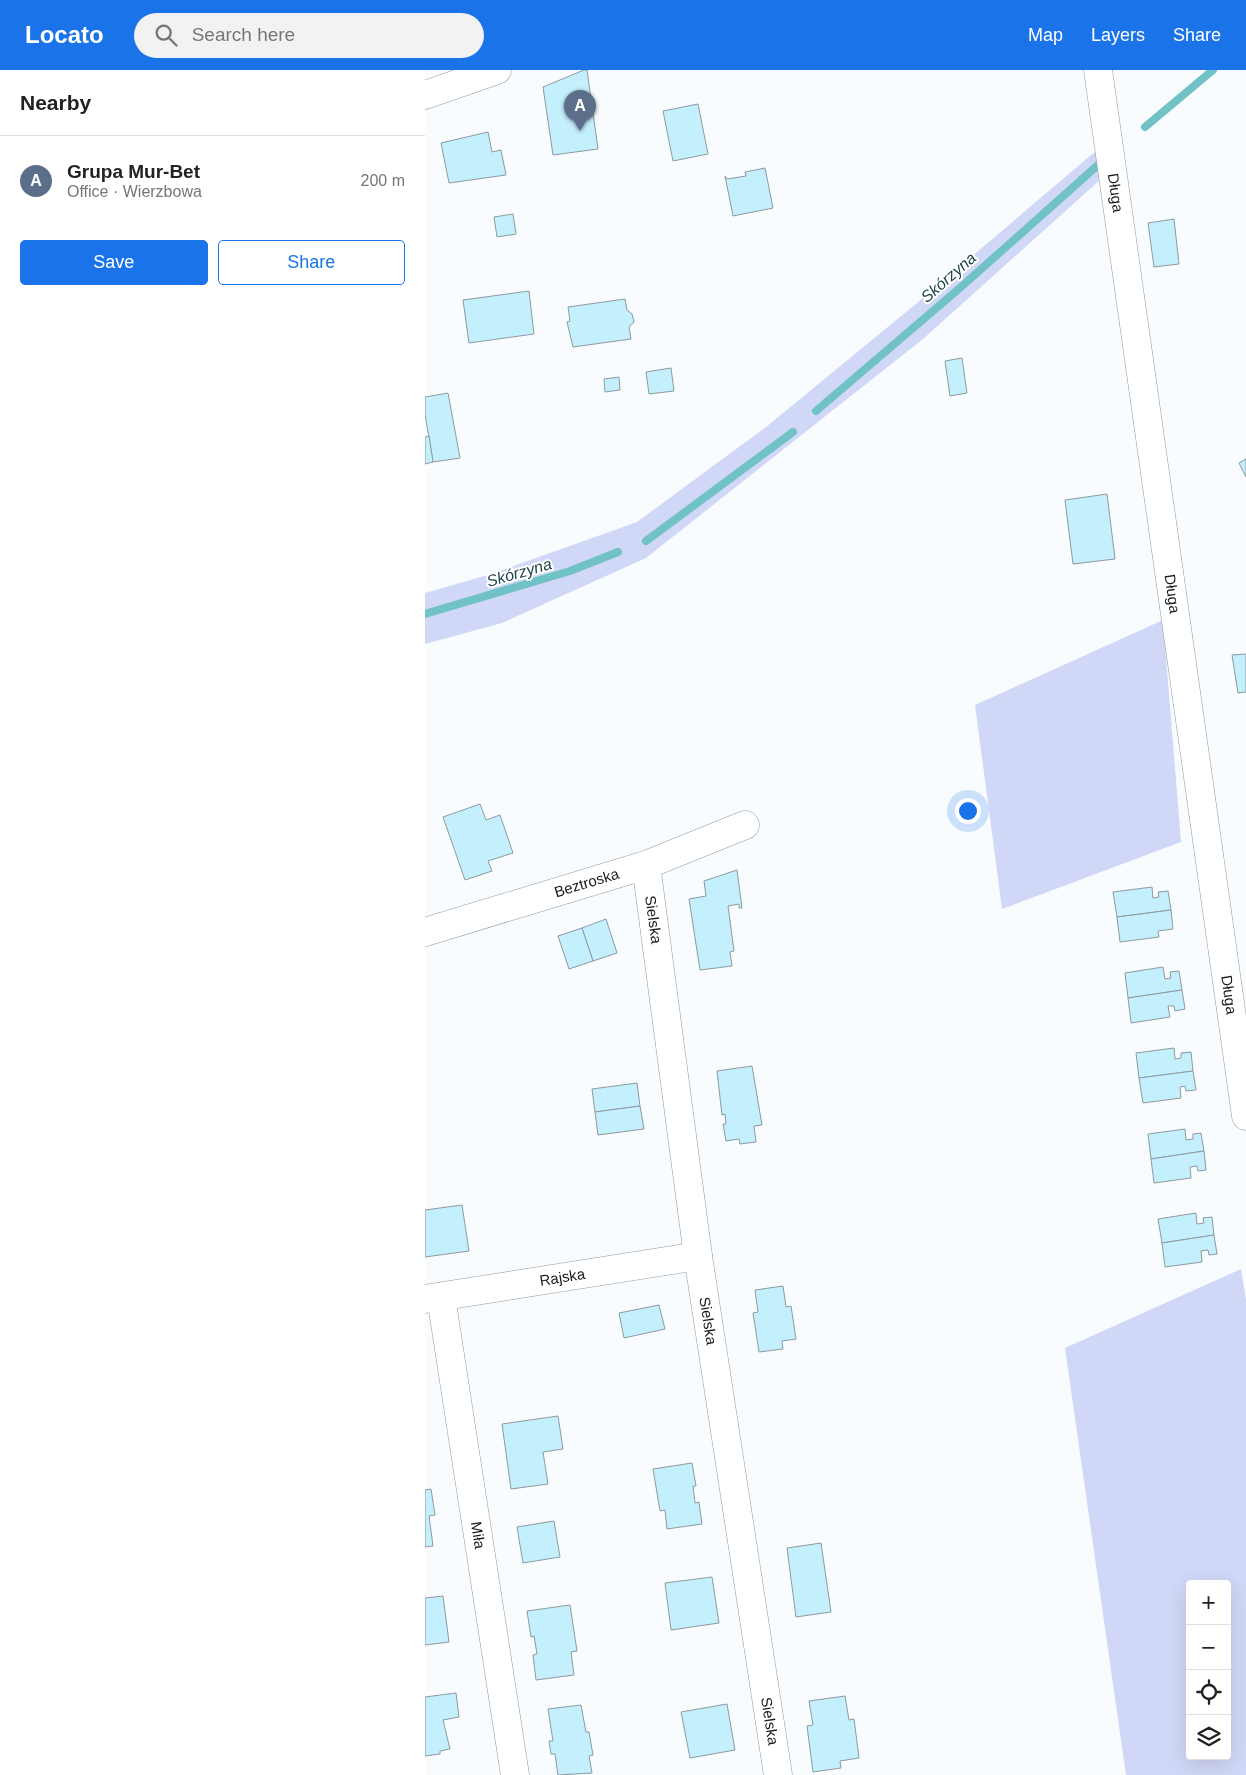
<!DOCTYPE html>
<meta charset="utf-8">
<style>
body{margin:0;font-family:Helvetica,sans-serif;background:#f2f2f2;color:#222}
.controls{position:absolute;right:15px;bottom:15px;display:grid;overflow:hidden;border-radius:5px;box-shadow:0 5px 20px #0002}
.controls button{width:45px;height:45px;display:grid;place-items:center;padding:0;border:0;border-bottom:1px solid #e0e0e0;background:#fff;color:#222;font:25px sans-serif}
.you{position:absolute;left:542px;top:740px;width:18px;height:18px;margin:-12px;border:4px solid #fff;border-radius:50%;background:#1a73e8;box-shadow:0 0 0 8px #1a73e833}
.badge{display:grid;place-items:center;width:32px;height:32px;border-radius:50%;background:#1a73e8;color:#fff;font-size:16px;font-weight:700}
.pin{position:absolute;translate:-50% -41px;filter:drop-shadow(0 1px 2px #0008)}
.pin::after{content:'';position:absolute;top:26px;width:18px;height:15px;background:inherit;clip-path:polygon(0 0,100% 0,50% 100%)}
.list{margin:0;padding:0;list-style:none}
h2{display:flex;justify-content:space-between;align-items:center;height:65px;margin:0;padding:0 20px;font-size:21px}
h2 small{font-size:16px;font-weight:400;color:#767676}
.list li{display:grid;grid-template-columns:32px 1fr auto;gap:15px;align-items:center;box-sizing:border-box;height:90px;padding:0 20px;border-top:1px solid #e0e0e0}
.list b{display:block;font-size:19px;white-space:nowrap}
.list p{margin:0;font-size:16px;white-space:nowrap;color:#767676}
.list em{font-size:16px;font-style:normal;color:#767676}
.actions{display:flex;gap:10px;padding:15px 20px}
.actions a{flex:1;padding:11px 0;border:1px solid #1a73e8;border-radius:5px;text-align:center;font-size:18px;color:#1a73e8}
.actions .main{background:#1a73e8;color:#fff}
.icon{flex:none;width:28px;height:28px;fill:none;stroke:currentColor;stroke-width:2;stroke-linecap:round;stroke-linejoin:round}
.map{position:relative;flex:none;width:821px;height:1705px;overflow:hidden}
header{display:flex;align-items:center;gap:30px;box-sizing:border-box;height:70px;padding:0 25px;background:#1a73e8;color:#fff}
header strong{font-size:24px}
nav{display:flex;gap:28px;margin-inline-start:auto;font-size:18px}
.search{width:350px;height:45px;background:#f2f2f2;display:flex;align-items:center;gap:12px;box-sizing:border-box;padding:0 18px;border-radius:28px;color:#767676;font-size:19px}
main{display:flex}
aside{flex:1;background:#fff}
.map>svg:first-child{display:block}
.green{fill:#d1d8f7;fill-rule:evenodd}
.lines{fill:none;stroke-linecap:round;stroke-linejoin:round}
.stream{stroke:#70c2c7;stroke-width:8}
.building{fill:#c4effd;stroke:#8e9a9e}
.minor-casing{stroke:#909aa0;stroke-width:29}
.minor{stroke:#fff;stroke-width:28}
.labels{text-anchor:middle;stroke-width:4;stroke-linejoin:round;paint-order:stroke}
.street-label{font-size:15px;fill:#171b1d;stroke:#fff}
.water-label{font-size:16px;font-style:italic;fill:#1d4447;stroke:#fff}
</style>
<header>
<strong>Locato</strong>
<div class="search"><svg class="icon" aria-label="search" viewBox="0 0 24 24"><circle cx="10" cy="10" r="6"/><path d="M15 15l6 6"/></svg>Search here</div>
<nav><a>Map</a><a>Layers</a><a>Share</a></nav>
</header>
<main>
<aside>
<h2>Nearby<small></small></h2>
<ul class="list">
<li><span class="badge" style="background:#5c6f8a">A</span><div><b>Grupa Mur-Bet</b><p>Office · Wierzbowa</p></div><em>200 m</em></li>
</ul>
<div class="actions"><a class="main">Save</a><a>Share</a></div>
</aside>
<div class="map">
<svg width="821" height="1705" viewBox="0 0 821 1705">
<rect width="100%" height="100%" fill="#f8fcff"/>
<g class="green">
<polygon points="672,80 676,109 498,269 221,488 77,553 0,574 0,523 66,504 212,452 341,357 492,233"/>
<polygon points="738,550 756,772 577,839 550,635"/>
<path d="M 816,1199 L 821,1230 L 821,1705 L 701,1705 L 640,1278 ZM 765,1514 L 802,1514 L 802,1686 L 765,1686 Z"/>
</g>
<g class="lines">
<g class="stream">
<polyline points="720,57 788,0"/>
<polyline points="391,341 536,217 673,95"/>
<polyline points="221,471 368,362"/>
<polyline points="0,544 145,501 193,482"/>
</g>
</g>
<g class="building">
<polygon points="159,0 162,0 173,79 128,85 118,17"/>
<polygon points="273,34 283,84 248,91 238,41"/>
<polygon points="63,62 67,82 76,80 81,105 24,113 16,73"/>
<polygon points="340,98 348,138 308,146 300,106 302,109 321,106 320,102"/>
<polygon points="88,144 91,164 72,167 69,147"/>
<polygon points="749,149 754,194 729,197 723,153"/>
<polygon points="104,221 109,264 44,273 38,230"/>
<polygon points="200,229 202,240 207,244 209,252 204,257 206,269 148,277 142,252 145,251 143,237"/>
<polygon points="537,288 542,323 525,326 520,291"/>
<polygon points="246,298 249,321 224,324 221,302"/>
<polygon points="194,307 195,320 180,322 179,309"/>
<polygon points="23,323 35,388 8,392 0,344 0,327"/>
<polygon points="4,366 8,392 0,394 0,367"/>
<polygon points="821,389 821,407 814,393"/>
<polygon points="682,424 690,489 648,494 640,430"/>
<polygon points="821,584 821,622 813,623 807,585"/>
<polygon points="55,734 61,750 75,745 88,783 63,791 67,801 40,810 18,747"/>
<polygon points="312,800 317,838 314,838 314,834 303,836 309,881 305,882 307,896 275,900 264,829 281,826 279,811"/>
<polygon points="727,817 728,828 734,827 733,822 743,821 746,840 692,847 688,822"/>
<polygon points="746,840 748,859 733,861 734,867 695,872 692,847"/>
<polygon points="181,849 192,883 168,891 157,858"/>
<polygon points="157,858 168,891 144,899 133,866"/>
<polygon points="738,897 740,909 746,908 745,902 754,901 757,920 703,928 700,903"/>
<polygon points="757,920 760,939 750,941 749,936 743,936 745,947 706,953 703,928"/>
<polygon points="749,978 750,989 756,988 756,983 766,982 768,1001 714,1008 711,983"/>
<polygon points="327,996 337,1055 329,1056 331,1072 315,1074 314,1069 301,1071 298,1054 301,1054 300,1044 297,1045 292,1001"/>
<polygon points="768,1001 771,1020 761,1021 760,1016 755,1017 756,1028 718,1033 714,1008"/>
<polygon points="212,1013 215,1036 170,1042 167,1019"/>
<polygon points="215,1036 219,1059 173,1065 170,1042"/>
<polygon points="760,1059 761,1070 768,1069 768,1064 776,1063 779,1081 726,1089 723,1064"/>
<polygon points="779,1081 781,1100 773,1101 772,1096 765,1097 766,1108 729,1113 726,1089"/>
<polygon points="37,1135 44,1181 0,1187 0,1140"/>
<polygon points="771,1143 772,1154 779,1153 778,1148 787,1147 789,1165 737,1173 733,1149"/>
<polygon points="789,1165 792,1184 784,1185 783,1180 776,1181 777,1192 740,1197 737,1173"/>
<polygon points="358,1216 361,1237 366,1236 371,1269 357,1271 358,1279 334,1282 328,1243 333,1242 330,1220"/>
<polygon points="234,1235 240,1259 199,1268 194,1243"/>
<polygon points="133,1346 138,1379 118,1382 123,1414 86,1419 77,1354"/>
<polygon points="267,1393 271,1416 268,1416 270,1433 274,1432 277,1454 242,1459 240,1440 235,1441 228,1399"/>
<polygon points="6,1419 10,1445 4,1446 8,1476 0,1477 0,1420"/>
<polygon points="129,1451 135,1487 98,1493 92,1457"/>
<polygon points="396,1473 406,1542 371,1547 362,1478"/>
<polygon points="287,1507 294,1553 246,1560 240,1513"/>
<polygon points="18,1526 24,1572 0,1575 0,1528"/>
<polygon points="145,1535 152,1581 146,1582 149,1605 111,1610 108,1585 112,1584 109,1566 106,1567 102,1541"/>
<polygon points="31,1623 34,1647 18,1650 25,1679 15,1681 15,1684 0,1686 0,1627"/>
<polygon points="420,1626 424,1650 429,1649 434,1688 415,1691 416,1698 388,1702 382,1656 388,1655 384,1631"/>
<polygon points="302,1634 310,1680 265,1688 256,1642"/>
<polygon points="156,1635 161,1662 164,1662 168,1685 164,1686 167,1703 133,1705 130,1684 126,1684 124,1671 128,1671 123,1639"/>
</g>
<g class="lines">
<g class="minor-casing">
<g id="minor">
<path id="s1" d="M 673,0 L 821,1046"/>
<polyline points="0,25 72,0"/>
<path id="s2" d="M 221,795 L 273,1186 L 353,1705"/>
<path id="s3" d="M 0,862 L 221,795 L 320,755"/>
<path id="s4" d="M 16,1227 L 90,1705"/>
<path id="s5" d="M 0,1229 L 273,1186"/>
</g>
</g>
<use href="#minor" class="minor"/>
</g>
<g class="labels">
<g class="street-label">
<text dy="5" stroke="none"><textPath href="#s1" startOffset="124">Długa</textPath></text>
<text dy="5" stroke="none"><textPath href="#s1" startOffset="529">Długa</textPath></text>
<text dy="5" stroke="none"><textPath href="#s3" startOffset="169">Beztroska</textPath></text>
<text dy="5" stroke="none"><textPath href="#s2" startOffset="55">Sielska</textPath></text>
<text dy="5" stroke="none"><textPath href="#s1" startOffset="934">Długa</textPath></text>
<text dy="5" stroke="none"><textPath href="#s5" startOffset="139">Rajska</textPath></text>
<text dy="5" stroke="none"><textPath href="#s2" startOffset="460">Sielska</textPath></text>
<text dy="5" stroke="none"><textPath href="#s4" startOffset="241">Miła</textPath></text>
<text dy="5" stroke="none"><textPath href="#s2" startOffset="865">Sielska</textPath></text>
</g>
<g class="water-label">
<text transform="translate(523 207) rotate(-41)" y="6">Skórzyna</text>
<text transform="translate(94 502) rotate(-16)" y="6">Skórzyna</text>
</g>
</g>
</svg>
<div class="controls">
<button>+</button>
<button>−</button>
<button><svg class="icon" aria-label="locate" viewBox="0 0 24 24"><circle cx="12" cy="12" r="6"/><path d="M12 2v4M12 18v4M2 12h4M18 12h4"/></svg></button>
<button><svg class="icon" aria-label="layers" viewBox="0 0 24 24"><path d="M12 4l9 5-9 5-9-5zM3 14l9 5 9-5"/></svg></button>
</div>
<div class="you"></div>
<div class="pin badge" style="left:155px;top:61px;background:#5c6f8a">A</div>
</div>
</main>
